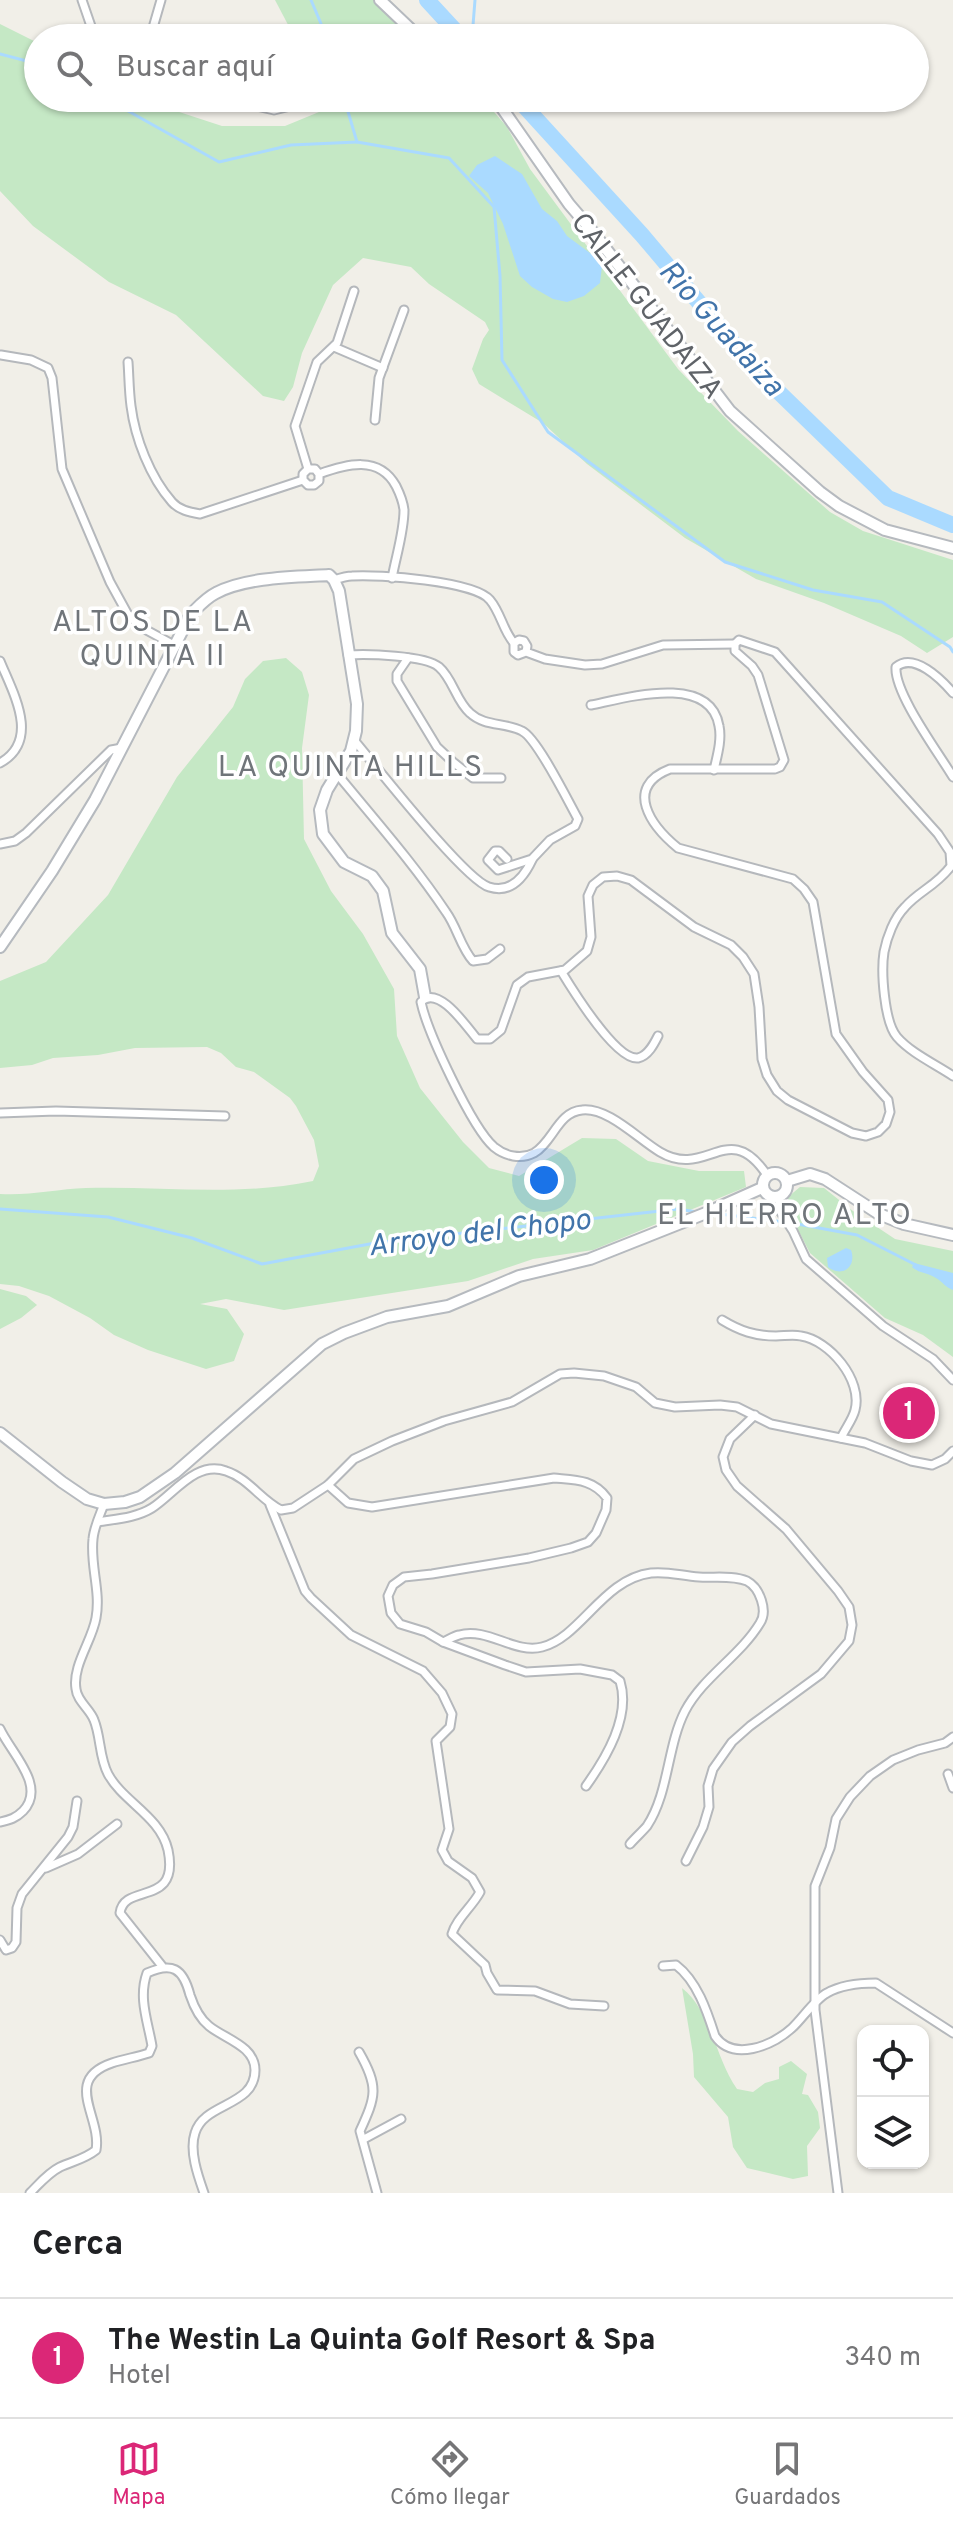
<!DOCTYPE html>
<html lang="es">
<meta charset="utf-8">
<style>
body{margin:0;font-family:Overpass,sans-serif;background:#f6f6f6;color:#202124}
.controls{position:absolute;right:24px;bottom:24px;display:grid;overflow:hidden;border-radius:16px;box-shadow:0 2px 6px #0004}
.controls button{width:72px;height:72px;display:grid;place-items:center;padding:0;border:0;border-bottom:2px solid #e0e0e0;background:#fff;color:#202124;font:40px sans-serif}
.you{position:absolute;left:544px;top:1180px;width:28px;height:28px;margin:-20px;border:6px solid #fff;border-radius:50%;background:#1a73e8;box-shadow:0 0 0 12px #1a73e833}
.badge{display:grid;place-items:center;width:52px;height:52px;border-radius:50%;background:#db2777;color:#fff;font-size:26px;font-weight:700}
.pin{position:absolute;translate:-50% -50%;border:4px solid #fff;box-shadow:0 2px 8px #0006}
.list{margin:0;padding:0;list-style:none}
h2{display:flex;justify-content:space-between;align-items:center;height:104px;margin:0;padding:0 32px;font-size:34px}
h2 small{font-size:26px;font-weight:400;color:#757577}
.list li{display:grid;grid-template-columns:52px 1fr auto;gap:24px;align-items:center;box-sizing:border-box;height:120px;padding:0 32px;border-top:2px solid #e0e0e0}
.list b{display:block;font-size:30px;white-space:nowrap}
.list p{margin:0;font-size:26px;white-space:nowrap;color:#757577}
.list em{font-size:26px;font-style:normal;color:#757577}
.icon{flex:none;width:44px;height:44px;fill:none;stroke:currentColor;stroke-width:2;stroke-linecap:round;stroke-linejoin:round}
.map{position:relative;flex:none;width:953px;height:2193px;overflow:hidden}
.search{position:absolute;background:#fff;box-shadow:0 2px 6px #0004;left:24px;right:24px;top:24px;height:88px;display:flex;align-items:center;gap:20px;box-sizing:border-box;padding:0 28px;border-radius:44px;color:#757577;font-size:30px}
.sheet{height:224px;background:#fff}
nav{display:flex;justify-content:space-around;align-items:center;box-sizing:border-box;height:112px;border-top:2px solid #e0e0e0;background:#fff;font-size:22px;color:#757577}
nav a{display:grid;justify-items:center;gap:4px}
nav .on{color:#db2777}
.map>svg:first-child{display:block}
.green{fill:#c5e8c5}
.water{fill:#aadaff}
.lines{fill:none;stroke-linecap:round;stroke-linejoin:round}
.stream{stroke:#aadaff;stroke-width:3}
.river{stroke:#aadaff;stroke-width:16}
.street-casing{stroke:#b5b8bc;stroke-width:11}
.secondary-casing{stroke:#b6babf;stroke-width:14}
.street{stroke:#fff;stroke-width:7}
.secondary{stroke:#fff;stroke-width:10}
.labels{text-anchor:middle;stroke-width:7;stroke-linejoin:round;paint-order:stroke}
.street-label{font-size:28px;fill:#5f6368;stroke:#fff}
.water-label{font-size:30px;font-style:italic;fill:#4174aa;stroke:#fff}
.neighbourhood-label{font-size:30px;letter-spacing:2px;fill:#70757a;stroke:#fff}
</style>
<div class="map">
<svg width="953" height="2193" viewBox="0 0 953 2193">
<rect width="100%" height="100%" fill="#f1efe8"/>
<g class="green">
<polygon points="275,0 376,0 410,38 295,38"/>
<polygon points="0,24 38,43 38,98 148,98 167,108 222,126 285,126 353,98 482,98 507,127 530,169 678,369 738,431 830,512 863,531 953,560 953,637 927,653 901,636 824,603 756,579 685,538 587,464 543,423 479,384 472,369 483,339 489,330 485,322 429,284 411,267 363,258 333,285 302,353 293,387 284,401 263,396 176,315 109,282 33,226 0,191"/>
<path d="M 286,658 L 302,672 L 309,695 L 302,748 L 304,839 L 331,891 L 363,934 L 394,989 L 397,1036 L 420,1088 L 463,1142 L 489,1168 L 519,1176 L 582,1138 L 616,1139 L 648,1161 L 699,1171 L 744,1171 L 746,1187 L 593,1250 L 533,1259 L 468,1281 L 284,1310 L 226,1299 L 200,1304 L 227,1309 L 244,1334 L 234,1361 L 206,1369 L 148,1350 L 114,1335 L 90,1318 L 49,1296 L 19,1286 L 0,1284 L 0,1194 C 28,1196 57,1189 86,1188 C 163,1186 235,1197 313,1181 L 319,1166 L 314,1140 L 296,1106 L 290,1098 L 254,1072 L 236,1067 L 221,1053 L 207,1047 L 135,1048 L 98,1055 L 53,1058 L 32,1065 L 0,1068 L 0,981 L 46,962 L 108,895 L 177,777 L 233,707 L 245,679 L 263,661 Z"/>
<polygon points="800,1187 824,1188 853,1211 895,1239 953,1251 953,1357 923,1335 885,1318 810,1253 789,1212 788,1197"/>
<polygon points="0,1289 26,1296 37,1305 21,1318 0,1329"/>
<path d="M 682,1988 C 712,2012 715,2058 737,2089 L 753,2092 L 765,2083 L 779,2079 L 779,2067 L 791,2061 L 807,2074 L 802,2094 L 808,2095 L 818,2112 L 820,2128 L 807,2146 L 808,2176 L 793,2179 L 747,2168 L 733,2147 L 728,2117 L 694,2077 L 693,2054 Z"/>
</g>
<g class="water">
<polygon points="495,156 522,174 542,209 557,221 567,236 594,256 602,266 600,283 584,296 567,302 553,299 532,287 520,276 503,224 488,193 469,176 477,165"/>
<path d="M 846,1248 L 851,1250 C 857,1267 842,1278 828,1267 L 827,1258 Z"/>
<path d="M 914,1263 L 953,1273 L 953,1290 C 945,1287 943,1282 936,1278 C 927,1272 920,1274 912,1267 Z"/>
</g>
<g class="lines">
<g class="stream">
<polyline points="311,0 327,38"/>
<polyline points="472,38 475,0"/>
<polyline points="0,54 38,64"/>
<polyline points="105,98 219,162 291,145 357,142"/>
<polyline points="344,98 357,142 449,158 494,207 500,276 502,360 548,432 725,562 813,590 882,602 950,647 953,652"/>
<polyline points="0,1209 108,1217 192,1238 262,1264 375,1243 678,1209 697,1212"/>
<polyline points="712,1213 784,1222"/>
<polyline points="792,1223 857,1235 916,1265"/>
</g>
<g class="river">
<polyline points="427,0 462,38"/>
<polyline points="517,98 642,235 756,370 888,498 953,525"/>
</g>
<g class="street-casing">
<g id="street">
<polyline points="82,0 93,32 100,38"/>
<polyline points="150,38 161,0"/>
<polyline points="218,38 219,34"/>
<polyline points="221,98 274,110 323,98"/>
<polyline points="334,347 383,368"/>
<polyline points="1,355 31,360 48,368 52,378 62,469 110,582 127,613 139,626 174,645"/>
<path d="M 128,362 C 129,376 129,391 131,406 C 135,438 150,477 172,502 C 179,510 189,512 200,514 L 303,480"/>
<polyline points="375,420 379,378 404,310"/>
<polyline points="308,469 295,426 317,362 337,343 354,291"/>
<path d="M 319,474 L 319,481 L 314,485 L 308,485 L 303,480 L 303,474 L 308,469 L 315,469 L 319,474 C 347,464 379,455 396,486 C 400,494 403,501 404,510 C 404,532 396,556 392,578"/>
<path d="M 334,580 C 340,578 346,576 352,576 C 378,574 475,581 490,600 C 501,613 503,631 514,643"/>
<polyline points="526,652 527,646 524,641 519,640 514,643 514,652 518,655 526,652 545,659 585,665 602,664 663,645 735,644"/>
<path d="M 348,655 C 367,654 425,655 439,667 C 453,679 456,701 470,713 C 485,727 505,722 522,731 C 537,738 568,801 578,819 L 575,826 L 550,840 L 532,859 L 498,870 L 488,860 L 495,851 L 499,851 L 507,859"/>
<polyline points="408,658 397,674 397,681 437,747 453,762 473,778 501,778"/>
<path d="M 0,661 C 13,693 41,740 0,763"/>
<path d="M 953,693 C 941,679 914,652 896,667 C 894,693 938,752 953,777"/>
<path d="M 591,705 C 626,698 710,673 719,726 C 722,740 717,756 714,770"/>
<path d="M 354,740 C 376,766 465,880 489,887 C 511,894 524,877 532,860"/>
<path d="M 338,775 C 375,820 414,864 446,912 C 457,927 461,948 473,961 L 487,959 L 500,949"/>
<polyline points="0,844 15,841 26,833 111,750 122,748"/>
<path d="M 561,971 C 572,989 616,1061 638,1058 C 648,1056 654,1044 658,1036"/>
<polyline points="0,1113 56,1111 225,1116"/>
<path d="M 767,1175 C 728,1117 707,1180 660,1152 C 638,1139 608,1107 582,1110 C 558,1112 553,1142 534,1153 C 521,1160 505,1156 494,1147 C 472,1128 427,1031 421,1002 C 438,984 466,1026 477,1039 L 490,1039 L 501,1030 L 517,985 L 528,977 L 565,970 L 587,951 L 591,937 L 588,896 L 593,885 L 603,877 L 617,876 L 631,880 L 694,927 L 731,945 L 743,957 L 754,974 L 759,1007 L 762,1059 L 767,1075 L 777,1091 L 788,1100 L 852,1133 L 866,1136 L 878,1132 L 886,1124 L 890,1112 L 888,1100 L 863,1072 L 836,1034 L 813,902 L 804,889 L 793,879 L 678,848 C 651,826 623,787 670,769 L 775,769 L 780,767 L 784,760 L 758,675 L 752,666 L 735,651 L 735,644 L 739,640 L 775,652 L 938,834 L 950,852 L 951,866 C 936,886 919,891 905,907 C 894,918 887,937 884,952 C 881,971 884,1022 897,1037 C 911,1053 935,1064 953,1076"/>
<polyline points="779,1198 780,1211 793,1231 806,1259 883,1326 933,1359 953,1380"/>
<path d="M 722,1320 C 740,1331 755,1336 776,1336 C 784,1336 793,1334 801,1336 C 829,1340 863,1380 855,1410 C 853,1419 845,1429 841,1438"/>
<path d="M 328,1485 L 348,1503 L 372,1507 L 554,1478 C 575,1480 593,1479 607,1498 L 606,1510 L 596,1533 L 588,1542 L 571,1548 L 529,1558 L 432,1574 L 404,1577 L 393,1585 L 388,1596 L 391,1613 L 400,1624 L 426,1632 L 443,1642 L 505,1665 L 526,1672 L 580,1669 L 612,1675 L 620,1681 C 631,1717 606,1758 586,1786"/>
<path d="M 104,1504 C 100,1515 94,1527 93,1539 C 90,1566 101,1591 96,1618 C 92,1641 72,1666 76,1689 C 77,1701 90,1709 94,1720 C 101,1737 99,1757 108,1774 C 123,1802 160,1816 168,1850 C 180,1908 124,1882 120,1913 L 162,1966"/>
<path d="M 270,1505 L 305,1591 L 311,1598 L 351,1635 L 423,1671 L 442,1693 L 452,1714 L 450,1727 L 436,1741 L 449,1829 L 442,1850 L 448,1861 L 472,1878 L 480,1892 C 472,1907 456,1919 452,1934 L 485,1965 L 487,1973 L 497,1990 L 535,1991 L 570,2004 L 604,2006"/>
<path d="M 98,1522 C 115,1519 136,1518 152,1508 C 174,1494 196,1460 226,1471 C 248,1478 261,1500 281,1510 L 293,1508 L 328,1485 L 354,1459 L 392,1441 L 444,1421 L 512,1402 L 560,1374 L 574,1373 L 604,1376 L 636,1387 L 655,1403 L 675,1407 L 720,1405 L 737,1407 L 771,1424 L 865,1443 L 911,1461 L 932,1465 L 945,1459 L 953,1451"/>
<path d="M 443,1642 C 448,1640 454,1636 459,1635 C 488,1627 514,1654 542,1647 C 581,1637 603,1579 651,1573 C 668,1571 682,1576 699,1577 C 714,1578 733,1575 747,1581 C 760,1588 768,1611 760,1623 C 740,1656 703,1677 685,1711 C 667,1746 669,1793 647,1826 C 642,1832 635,1838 630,1844"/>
<path d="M 0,1729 C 11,1753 47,1786 23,1811 C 16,1818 10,1820 0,1822"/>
<polyline points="948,1774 953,1788"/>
<polyline points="686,1861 703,1827 709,1807 708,1786 713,1769 732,1742 750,1726 821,1674 849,1641 852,1625 849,1607 838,1591 786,1529 737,1486 726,1470 723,1457 730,1439 755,1415"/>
<polyline points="46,1868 78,1854 117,1824"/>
<polyline points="0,1940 6,1950 12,1948 16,1942 17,1908 22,1894 68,1837 73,1827 77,1801"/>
<path d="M 663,1966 L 676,1965 C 697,1981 707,2011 715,2036 C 733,2062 772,2046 792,2028 C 802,2019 815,1999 827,1993 C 841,1985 859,1983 876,1983 L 953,2033"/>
<path d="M 359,2052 C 379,2087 376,2096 360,2131 L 377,2193"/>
<polyline points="364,2139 401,2119"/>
<path d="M 30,2193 C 40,2183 48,2173 60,2167 C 73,2161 85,2159 96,2150 C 102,2117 62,2080 112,2063 C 124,2059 137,2057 149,2053 L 152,2046 C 148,2022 138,1998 147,1973 C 172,1962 183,1968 190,1995 C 194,2007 199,2018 209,2026 C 225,2039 255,2046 255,2070 C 255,2107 204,2102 195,2133 C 189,2151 198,2176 204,2193"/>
<polyline points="838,2193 815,2010 815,1886 830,1848 836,1819 850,1797 870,1776 893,1760 918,1750 945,1743 953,1737"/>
</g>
</g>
<g class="secondary-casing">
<g id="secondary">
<polyline points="380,0 420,38"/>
<polyline points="495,98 569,204 593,232 730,411 820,492 839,506 885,530 953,548"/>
<path d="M 0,947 L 52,871 L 95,800 L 191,614 C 199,606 206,598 216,593 C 246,577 295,577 329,575 L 334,580 L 339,591 L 357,704 L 356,731 L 351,751 L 327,790 L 320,810 L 323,834 L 344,862 L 372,876 L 383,891 L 392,933 L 420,969 L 425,997"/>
<circle cx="775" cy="1185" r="12"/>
<polyline points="787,1181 810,1174 825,1179 879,1214 904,1224 953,1235"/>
<polyline points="0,1433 62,1482 87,1499 104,1504 125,1502 140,1497 175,1473 322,1344 344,1333 387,1317 448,1306 519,1276 590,1259 706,1213 762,1188"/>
</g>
</g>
<use href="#street" class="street"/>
<use href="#secondary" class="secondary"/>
</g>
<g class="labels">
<g class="street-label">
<text transform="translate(648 305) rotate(52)" y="10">CALLE GUADAIZA</text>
</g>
<g class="water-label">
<text transform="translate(722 328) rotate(48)" y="10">Rio Guadaiza</text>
<text transform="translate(479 1232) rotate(-7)" y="10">Arroyo del Chopo</text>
</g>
<g class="neighbourhood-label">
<text x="153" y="631">ALTOS DE LA<tspan x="153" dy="34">QUINTA II</tspan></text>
<text x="351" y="776">LA QUINTA HILLS</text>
<text x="785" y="1224">EL HIERRO ALTO</text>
</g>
</g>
</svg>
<div class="controls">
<button><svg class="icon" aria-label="locate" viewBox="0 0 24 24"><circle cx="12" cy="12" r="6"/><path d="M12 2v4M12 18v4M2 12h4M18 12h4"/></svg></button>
<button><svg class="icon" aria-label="layers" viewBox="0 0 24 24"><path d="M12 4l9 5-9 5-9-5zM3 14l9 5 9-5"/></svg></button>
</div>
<div class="you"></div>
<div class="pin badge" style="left:909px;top:1413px">1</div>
<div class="search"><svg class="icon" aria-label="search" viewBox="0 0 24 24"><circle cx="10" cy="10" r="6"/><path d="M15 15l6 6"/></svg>Buscar aquí</div>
</div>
<section class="sheet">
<h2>Cerca<small></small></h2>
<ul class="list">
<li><span class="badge">1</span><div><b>The Westin La Quinta Golf Resort &amp; Spa</b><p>Hotel</p></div><em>340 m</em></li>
</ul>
</section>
<nav>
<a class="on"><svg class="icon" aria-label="map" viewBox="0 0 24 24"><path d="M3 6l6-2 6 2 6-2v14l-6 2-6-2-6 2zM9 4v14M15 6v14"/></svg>Mapa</a>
<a><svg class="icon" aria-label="directions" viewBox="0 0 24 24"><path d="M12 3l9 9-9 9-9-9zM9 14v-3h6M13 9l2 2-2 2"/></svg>Cómo llegar</a>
<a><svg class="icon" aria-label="saved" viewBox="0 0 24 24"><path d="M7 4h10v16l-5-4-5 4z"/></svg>Guardados</a>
</nav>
